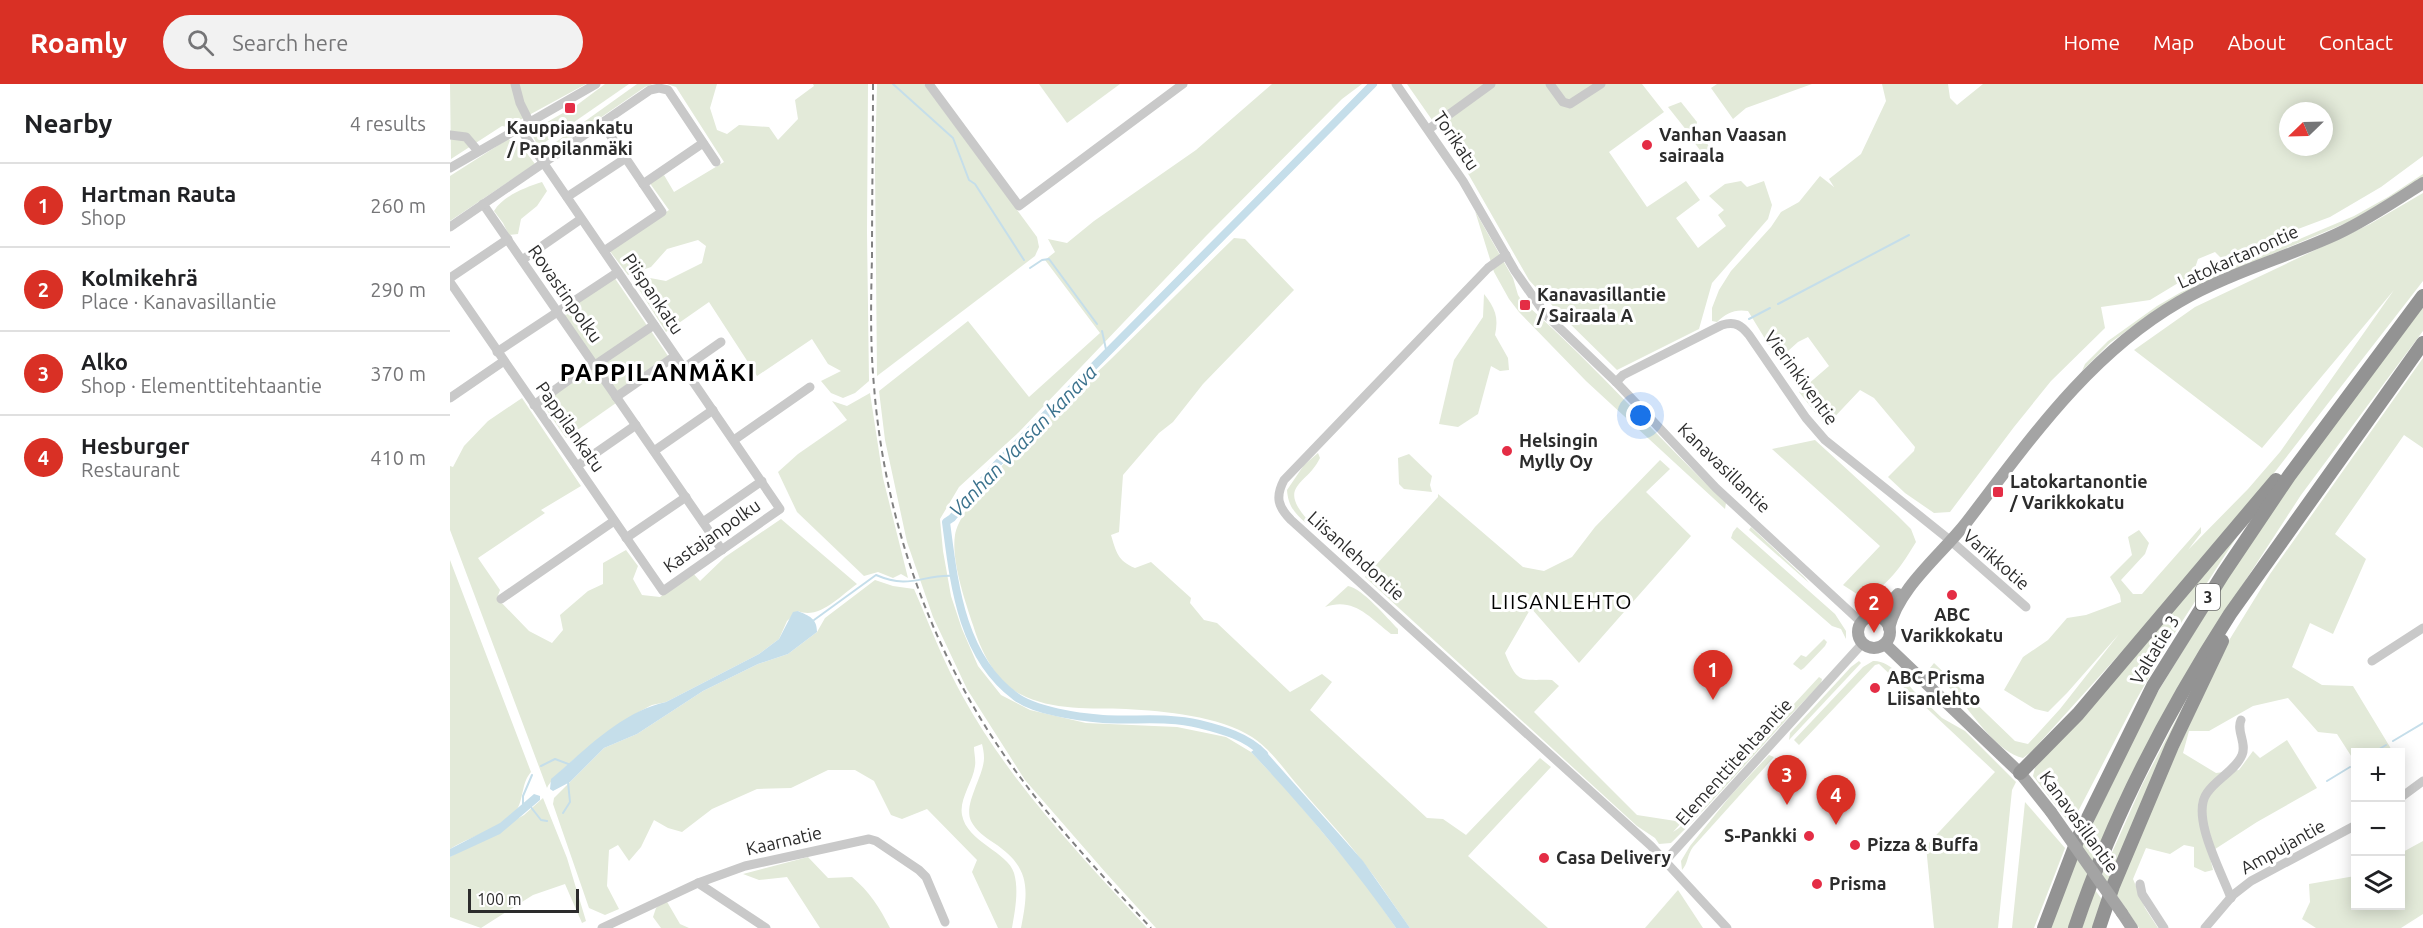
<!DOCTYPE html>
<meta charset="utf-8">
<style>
body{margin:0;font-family:Ubuntu,sans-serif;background:#f2f2f2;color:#202124}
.controls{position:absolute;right:18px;bottom:18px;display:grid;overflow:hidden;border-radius:0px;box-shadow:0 3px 15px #0003}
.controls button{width:54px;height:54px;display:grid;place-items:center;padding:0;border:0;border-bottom:2px solid #e0e0e0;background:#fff;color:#202124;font:30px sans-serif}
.compass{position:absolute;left:1829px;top:18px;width:54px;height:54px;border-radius:50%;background:#fff;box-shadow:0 3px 15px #0003;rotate:247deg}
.scale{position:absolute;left:18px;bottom:15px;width:111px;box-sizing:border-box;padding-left:6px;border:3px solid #2c2c2c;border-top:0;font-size:16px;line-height:21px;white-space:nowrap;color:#2c2c2c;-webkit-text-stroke:4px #fff;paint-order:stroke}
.you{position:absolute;left:1191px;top:332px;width:21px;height:21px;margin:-15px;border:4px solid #fff;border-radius:50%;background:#1a73e8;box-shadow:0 0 0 9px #1a73e833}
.badge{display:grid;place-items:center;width:39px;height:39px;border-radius:50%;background:#d93025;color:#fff;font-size:20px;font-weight:700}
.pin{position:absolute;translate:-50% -50px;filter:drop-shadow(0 2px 3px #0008)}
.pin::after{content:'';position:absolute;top:32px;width:21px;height:18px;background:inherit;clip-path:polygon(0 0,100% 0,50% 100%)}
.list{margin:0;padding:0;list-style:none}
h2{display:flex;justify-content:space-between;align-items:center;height:78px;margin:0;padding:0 24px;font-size:26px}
h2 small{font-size:20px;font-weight:400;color:#757577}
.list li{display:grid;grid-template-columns:39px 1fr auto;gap:18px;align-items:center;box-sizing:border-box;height:84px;padding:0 24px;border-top:2px solid #e0e0e0}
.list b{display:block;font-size:22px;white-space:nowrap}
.list p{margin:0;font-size:20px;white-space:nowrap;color:#757577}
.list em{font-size:20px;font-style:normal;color:#757577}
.icon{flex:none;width:33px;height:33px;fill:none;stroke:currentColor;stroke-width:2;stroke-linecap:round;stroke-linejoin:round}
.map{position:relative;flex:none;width:1973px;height:844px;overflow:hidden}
header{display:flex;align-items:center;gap:36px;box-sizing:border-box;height:84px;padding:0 30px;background:#d93025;color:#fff}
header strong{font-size:28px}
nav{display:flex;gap:33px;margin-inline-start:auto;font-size:21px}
.search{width:420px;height:54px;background:#f2f2f2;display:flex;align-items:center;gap:15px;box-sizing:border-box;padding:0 21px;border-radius:33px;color:#757577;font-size:22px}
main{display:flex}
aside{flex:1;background:#fff}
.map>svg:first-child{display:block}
.green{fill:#e3ead9;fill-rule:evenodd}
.water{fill:#c5deea}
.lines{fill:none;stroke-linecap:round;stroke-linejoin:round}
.stream{stroke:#c5deea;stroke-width:2}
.canal{stroke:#c5deea;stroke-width:8}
.minor{stroke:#c9c9c9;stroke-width:9}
.major{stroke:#a4a4a4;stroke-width:12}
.highway{stroke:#939393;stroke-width:14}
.rail{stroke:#818181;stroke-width:2;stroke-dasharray:6 4.5;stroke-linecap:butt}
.major-bridge{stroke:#a4a4a4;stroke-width:12}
.poi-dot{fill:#e42d45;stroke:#fff;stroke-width:2}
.labels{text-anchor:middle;stroke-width:6;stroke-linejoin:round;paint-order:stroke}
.shield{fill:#fff;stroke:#6b6b6b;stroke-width:1.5}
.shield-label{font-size:16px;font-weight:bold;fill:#2c2c2c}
.poi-label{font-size:18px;font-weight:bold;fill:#2c2c2c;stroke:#fff;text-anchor:start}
.street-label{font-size:18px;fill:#2c2c2c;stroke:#fff}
.water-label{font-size:20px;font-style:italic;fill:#3b728d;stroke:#fff}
.quarter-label{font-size:21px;letter-spacing:1.5px;fill:#000;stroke:#fff}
.district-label{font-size:24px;font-weight:bold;letter-spacing:1.5px;fill:#000;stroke:#fff}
</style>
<header>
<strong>Roamly</strong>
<div class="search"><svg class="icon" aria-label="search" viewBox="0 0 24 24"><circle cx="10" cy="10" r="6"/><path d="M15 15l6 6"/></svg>Search here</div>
<nav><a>Home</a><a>Map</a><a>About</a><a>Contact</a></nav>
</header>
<main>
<aside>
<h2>Nearby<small>4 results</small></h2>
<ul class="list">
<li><span class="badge">1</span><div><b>Hartman Rauta</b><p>Shop</p></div><em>260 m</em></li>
<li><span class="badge">2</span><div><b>Kolmikehrä</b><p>Place · Kanavasillantie</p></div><em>290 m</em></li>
<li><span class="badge">3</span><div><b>Alko</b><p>Shop · Elementtitehtaantie</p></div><em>370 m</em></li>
<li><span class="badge">4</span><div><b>Hesburger</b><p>Restaurant</p></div><em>410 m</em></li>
</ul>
</aside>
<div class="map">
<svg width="1973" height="844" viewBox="0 0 1973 844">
<rect width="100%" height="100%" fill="#fff"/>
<g class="green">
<polygon points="0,0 136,0 57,43 52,42 1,75"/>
<polygon points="155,0 179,0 88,63 83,52 85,45 127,21"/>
<polygon points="187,0 203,0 195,3 95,72 92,68"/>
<polygon points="217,0 267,0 260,24 267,46 277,50 289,41 319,43 328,56 348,35 345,16 364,2 363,0 418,0 417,148 419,297 405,309 393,314 381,309 371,297 391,287 378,280 362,255 307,292 259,218 216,248 185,199 200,194 216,197 252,179 256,162 248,156 217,165 201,183 178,191 159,166 219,126 199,98 214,91 224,108 274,78 226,3"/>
<polygon points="427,0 474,0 587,153 589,163 585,172 427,292 425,81"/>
<polygon points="589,0 670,0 617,39"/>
<polygon points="822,0 912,0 892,15 756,152 569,348 509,403 490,435 493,467 501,512 512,545 528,582 551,611 580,626 636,639 727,643 776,653 801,668 838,707 915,799 946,844 706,844 656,789 575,696 517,605 483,533 457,458 435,356 429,307 518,237 579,313 650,249 595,176 605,168 598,155 617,159 644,137 746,66"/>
<polygon points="957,0 1192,0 1214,28 1159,68 1197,123 1236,97 1250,116 1226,134 1248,164 1276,142 1268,131 1274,126 1259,112 1275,100 1291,97 1297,103 1314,97 1322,121 1318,135 1262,199 1249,245 1167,286 1111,231 1079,196 1012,79"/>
<polygon points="1267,0 1362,0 1296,24 1283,35 1261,4"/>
<path d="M 1432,0 L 1498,0 L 1500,14 L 1507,21 L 1533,0 L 1973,0 L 1973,72 L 1931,103 L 1880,133 L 1771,174 L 1765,168 L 1748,175 L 1743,190 L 1700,216 L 1651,223 L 1655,244 L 1601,297 L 1564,343 L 1500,428 L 1484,429 L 1455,409 L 1438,393 L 1464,367 L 1465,363 L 1424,314 L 1410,306 L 1376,342 L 1349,308 L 1379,282 L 1358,253 L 1348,258 L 1328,276 L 1298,227 C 1284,225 1277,229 1267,238 L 1262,237 L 1262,224 L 1269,206 L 1281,187 L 1321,143 L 1331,128 L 1349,118 L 1370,92 L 1384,103 L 1379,95 L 1411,70 L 1436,17 ZM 1838,27 L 1874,27 L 1874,63 L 1838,63 Z"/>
<polygon points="1231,18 1247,38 1246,42 1237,47 1218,23"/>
<polygon points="1248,48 1266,71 1258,77 1241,54"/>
<polygon points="58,55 70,60 85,80 0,137 0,92"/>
<polygon points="1973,90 1973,94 1901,137 1796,181 1693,235 1660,259 1632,287 1635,280 1658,257 1707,222 1752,196 1904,132 1938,113"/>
<path d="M 92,98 L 97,107 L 87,122 L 71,135 L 68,150 L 59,151 L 53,139 L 44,127 C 53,112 76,103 92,98 Z"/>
<path d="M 1973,109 L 1973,197 L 1769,460 L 1581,668 L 1573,674 C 1549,669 1524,633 1509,614 C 1500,604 1490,594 1480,584 L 1484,579 L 1565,657 L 1578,660 L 1610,625 L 1669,550 L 1617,609 L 1598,628 L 1585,625 L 1554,606 L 1573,573 L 1598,556 L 1617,534 L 1636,531 L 1671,518 L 1670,511 L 1660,493 L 1682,471 L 1678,453 L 1689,446 L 1699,459 L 1695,470 L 1671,496 L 1683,510 L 1692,510 L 1751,443 L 1751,449 L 1738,466 L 1798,405 L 1830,368 L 1944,206 L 1812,364 L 1684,266 L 1745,223 L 1920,140 Z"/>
<path d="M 1025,127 L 1063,194 L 1068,211 L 1076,223 L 1078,222 C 1148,284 1209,355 1276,419 L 1275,425 L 1136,297 L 1069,228 L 1059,215 L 1044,188 Z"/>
<path d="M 784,154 L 795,155 L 844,206 L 753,300 L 723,338 L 709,349 L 673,391 L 669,448 L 661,451 C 666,468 668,477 685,484 L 701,478 L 741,514 L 740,519 L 754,536 L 767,539 L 840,608 L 872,590 L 882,598 L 860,626 L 977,734 L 993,735 L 1016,751 L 1090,674 L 1101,683 L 1018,772 L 1098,844 L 960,844 C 944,822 930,799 913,778 C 894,752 871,729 850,704 C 835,687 821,665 802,653 C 769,632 715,627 676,625 C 642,624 602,627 570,610 C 545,597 531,567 523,541 C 515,517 501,476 505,451 C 511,410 627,308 661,275 C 702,235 743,194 784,154 Z"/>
<polygon points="164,193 198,243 145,277 111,229"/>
<path d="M 1034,210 C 1045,224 1049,233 1045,251 L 1058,274 L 1059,286 L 1050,287 L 1041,282 L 1028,330 L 1008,343 L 989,340 L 1004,276 L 1033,233 Z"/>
<polygon points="1973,221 1973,247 1851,411 1773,531 1654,751 1619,844 1599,844 1634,758 1698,624 1783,485 1834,409"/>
<polygon points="201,247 218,272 166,308 149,283"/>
<polygon points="1973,274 1973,364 1954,351 1885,450 1916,475 1883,550 1860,539 1842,583 1872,601 1903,602 1943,668 1906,668 1905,678 1887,650 1868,648 1838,614 1803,622 1759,647 1739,647 1733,669 1766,689 1789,686 1803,667 1810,674 1837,656 1867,704 1807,738 1759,769 1763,786 1755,788 1744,783 1744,763 1734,761 1720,770 1696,764 1683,795 1695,824 1708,844 1689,844 1666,810 1710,704 1778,558 1820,490"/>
<polygon points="141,284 166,319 116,354 91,318"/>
<polygon points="420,309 433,394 458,494 451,490 443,494 428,488 414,492 347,428 328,388 348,370 397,336 382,317 397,322"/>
<path d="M 72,314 L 131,402 L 91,426 L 95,429 L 28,474 L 50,506 L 47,514 L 79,547 L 102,559 L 113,546 L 110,531 L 138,507 L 153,500 L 153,479 L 176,466 L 188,482 L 183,495 L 192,511 L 210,513 L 242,488 L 250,497 L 275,473 L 331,435 L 407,500 C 390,512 369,536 348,527 L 337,537 L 329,555 L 309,570 L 216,618 C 212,619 206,620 202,621 C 181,630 105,685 97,704 L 0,446 L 0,382 L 3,383 L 14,362 L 38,337 Z"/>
<path d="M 1365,356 L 1448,432 L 1461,445 L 1466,458 C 1452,481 1438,503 1413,514 L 1393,501 L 1430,462 L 1322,365 Z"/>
<path d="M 868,369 L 870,374 C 857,401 828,401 856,434 L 856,439 C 844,429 838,421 837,406 L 854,381 Z"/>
<polygon points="959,370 982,392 980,401 982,408 954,405 949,400 948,374"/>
<path d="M 1210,376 L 1220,385 L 1196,408 L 1241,452 L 1129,579 L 1081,524 L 1055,569 C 1068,601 1070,595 1102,596 L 1109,602 L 1084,628 L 1187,731 L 1232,738 L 1223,748 L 1229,744 L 1369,593 L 1372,595 L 1371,600 C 1319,651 1274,708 1221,759 L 1209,760 L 1205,754 L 1187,742 L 915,493 L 988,413 L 988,410 L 1073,483 L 1094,487 L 1122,473 L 1145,443 Z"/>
<polygon points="1287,443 1385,530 1396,547 1396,555 1391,545 1382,542 1281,454 1283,448"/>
<polygon points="1301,443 1354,493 1359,499 1299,446"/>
<polygon points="1788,451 1724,550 1686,616 1621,741 1583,692 1585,684"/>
<path d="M 0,476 L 81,688 C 71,699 74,716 66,727 C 53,744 18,753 0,765 Z"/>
<path d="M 425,496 L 443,502 L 464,505 C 480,542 494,579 513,613 C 561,700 631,772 697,844 L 571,844 C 579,804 580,783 544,759 C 535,753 526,747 521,737 C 513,720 534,692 534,674 C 534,669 533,664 532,660 L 524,663 C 524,669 526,676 525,682 C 523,698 509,715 512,731 C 517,758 558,768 564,789 C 569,806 565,827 562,844 L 548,844 L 522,788 L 527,776 L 477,725 L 452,735 L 441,731 L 424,697 L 405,686 L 378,686 L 341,704 L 307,705 L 262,725 L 232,748 L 218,744 L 204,736 L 191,763 L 179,777 L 168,761 L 159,766 L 157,802 L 169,825 L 155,831 L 139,824 L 103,720 L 104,714 L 154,664 L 187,650 L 253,607 L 308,580 L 338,570 L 367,548 L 375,534 Z"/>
<path d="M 898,502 C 912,504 937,534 948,545 L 948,550 L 941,550 C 919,533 904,513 875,523 Z"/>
<polygon points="1374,555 1377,558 1375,562 1354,584 1351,586 1343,580 1351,571 1356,573"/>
<polygon points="1409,577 1411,579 1339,656 1340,649 1401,583"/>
<path d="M 1423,577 C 1441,576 1455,598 1466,609 L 1463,612 L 1429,580 L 1425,581 L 1349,661 L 1344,656 L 1413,583 Z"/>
<polygon points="1470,613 1492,634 1515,647 1566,698 1562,706 1548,844 1484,844 1476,762 1545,688 1468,616"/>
<polygon points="1738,613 1659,802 1652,791 1692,701"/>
<path d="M 1319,671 L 1324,673 L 1243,763 C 1237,771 1238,780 1232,786 L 1231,777 L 1240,762 L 1281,711 Z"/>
<polygon points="93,714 117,774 136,837 132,839 115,800 83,811 31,844 0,833 0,773 74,731"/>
<polygon points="1575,718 1615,764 1584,844 1562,844"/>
<polygon points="1973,757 1973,830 1951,844 1866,844 1852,835 1860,818 1859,800 1905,792 1906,822 1950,822 1951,769"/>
<path d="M 358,773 L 378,794 L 402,793 C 419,807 430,824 440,844 L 370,844 L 337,793 L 309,796 L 293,790 Z"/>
<polygon points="1228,806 1253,844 1195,844"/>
<polygon points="1645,806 1654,818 1646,844 1632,844"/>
<polygon points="216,816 230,840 239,844 211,844 203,833 206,824"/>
</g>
<g class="water">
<path d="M 348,527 C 359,532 367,534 367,548 L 338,570 L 308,580 L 253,607 L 187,650 L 154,664 L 120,698 L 103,707 L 100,705 L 101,695 C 135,666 171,628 216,618 L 309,570 L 329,555 L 343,528 Z"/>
<path d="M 810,661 L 913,777 L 960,844 L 946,844 C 903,782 853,723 801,668 Z"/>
<polygon points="84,710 90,712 90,716 50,750 0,773 0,765 50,739"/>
</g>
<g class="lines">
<g class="stream">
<polyline points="443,0 503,54 519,96 525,100 574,176"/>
<polyline points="580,184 592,176 599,175 647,240"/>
<polyline points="1328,220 1459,151"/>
<polyline points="1299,235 1320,224"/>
<polyline points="652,247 657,270"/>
<path d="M 364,536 L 426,491 C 461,506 472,490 504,492"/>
<polyline points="1943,657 1973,639"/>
<polyline points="1924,668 1936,661"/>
<polyline points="1905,680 1906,680"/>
<polyline points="91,682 105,675 121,681"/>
<polyline points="1877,697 1900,683"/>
<polyline points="73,721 73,712 82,691"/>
<polyline points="80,722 91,736 97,737"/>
<polyline points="113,729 120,718 118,698"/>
</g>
<path class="canal" d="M 814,670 C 796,652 773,646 749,640 C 717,632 685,637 653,635 C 629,633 584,627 565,612 C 511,572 504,499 496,438 L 502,434 L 547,380 L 923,0"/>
<g class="minor">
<polyline points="65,0 70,19 79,37"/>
<polyline points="479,0 569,122 733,0"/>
<polyline points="946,0 1013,97 1065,187 1096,231 1166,298 1266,404 1411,538"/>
<polyline points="1100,0 1113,18 1120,20 1151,0"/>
<polyline points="152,39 212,128 154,167"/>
<polyline points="979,45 1041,0"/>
<polyline points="0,51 16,53 28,67"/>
<polyline points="0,84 146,0"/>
<polyline points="193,100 253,59"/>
<polyline points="117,113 176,74"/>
<polyline points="33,120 272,466"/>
<polyline points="0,143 200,6 209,4 218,6 266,78"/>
<path d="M 1056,171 L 1038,184 L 834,396 C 825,413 828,423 841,436 L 1201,762 L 1277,844"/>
<polyline points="72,176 131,135"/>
<polyline points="0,194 58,155"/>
<polyline points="0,198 213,507 330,425 69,43"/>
<polyline points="47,268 168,188"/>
<polyline points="234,284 271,258"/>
<path d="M 1166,298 L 1173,291 L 1272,241 C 1285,237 1291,241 1299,251 L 1356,334 L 1375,356 L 1501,457 L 1576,523"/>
<polyline points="166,313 225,272"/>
<polyline points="0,314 54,277"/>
<polyline points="84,321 138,282 145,281 204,241"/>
<polyline points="284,356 360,303"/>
<polyline points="204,367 263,326"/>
<polyline points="127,382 186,341"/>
<polyline points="253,438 312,397"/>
<polyline points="176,454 236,413"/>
<polyline points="51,515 164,437"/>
<polyline points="1922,577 1973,544"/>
<polyline points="1950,714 1973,697"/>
<polyline points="1216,776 1412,560"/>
<polyline points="248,799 316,844"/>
<polyline points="1690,800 1692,810 1714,844"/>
<path d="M 1781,814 C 1772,789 1740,732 1757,709 C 1766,695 1785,687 1792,671 C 1797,659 1786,647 1791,636"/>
<polyline points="152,844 248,799 295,782 419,755 426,757 469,786 476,793 495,838"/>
<polyline points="1755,844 1783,811 1801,797 1906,741"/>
</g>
<g class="major">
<circle cx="1424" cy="548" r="16"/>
<polyline points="1427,533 1448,510"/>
<path d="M 1439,544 C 1449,503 1491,471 1516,439 C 1579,357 1638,271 1729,218 C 1779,189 1835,174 1887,150 C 1917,136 1945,117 1973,99"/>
<polyline points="1435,560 1570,689 1601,728"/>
<polyline points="1672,829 1682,844"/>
</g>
<g class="highway">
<polyline points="1570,689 1628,630 1826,396"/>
<polyline points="1594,844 1629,752 1703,602 1773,490 1839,392 1973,212"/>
<path d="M 1625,844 C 1662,733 1717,628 1780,530 L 1973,259"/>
<polyline points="1649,844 1663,802 1722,662 1772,557"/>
</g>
<path class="rail" d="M 423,0 C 423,57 422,115 422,172 C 421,215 420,259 424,302 C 435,444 487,584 573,697 C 612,749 657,797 701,844"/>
<polyline class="major-bridge" points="1601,728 1672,829"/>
</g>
<g class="poi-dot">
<rect x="114" y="18" width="12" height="12" rx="3"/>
<circle cx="1197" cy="61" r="6"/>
<rect x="1069" y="215" width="12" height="12" rx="3"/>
<circle cx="1057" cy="367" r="6"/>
<rect x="1542" y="402" width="12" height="12" rx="3"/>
<circle cx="1502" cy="511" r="6"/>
<circle cx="1425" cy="604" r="6"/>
<circle cx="1359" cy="752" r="6"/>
<circle cx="1405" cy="761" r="6"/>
<circle cx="1094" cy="774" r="6"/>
<circle cx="1367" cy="800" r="6"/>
</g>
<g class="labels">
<rect class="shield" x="1746" y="500" width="24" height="26" rx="4.5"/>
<g class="shield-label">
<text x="1758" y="519">3</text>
</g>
<g class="poi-label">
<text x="120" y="50" text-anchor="middle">Kauppiaankatu<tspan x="120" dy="21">/ Pappilanmäki</tspan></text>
<text x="1209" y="57">Vanhan Vaasan<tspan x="1209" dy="21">sairaala</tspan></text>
<text x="1087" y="217">Kanavasillantie<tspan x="1087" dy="21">/ Sairaala A</tspan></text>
<text x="1069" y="363">Helsingin<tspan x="1069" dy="21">Mylly Oy</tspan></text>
<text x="1560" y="404">Latokartanontie<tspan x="1560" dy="21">/ Varikkokatu</tspan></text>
<text x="1502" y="537" text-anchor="middle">ABC<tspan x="1502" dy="21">Varikkokatu</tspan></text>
<text x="1437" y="600">ABC Prisma<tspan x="1437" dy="21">Liisanlehto</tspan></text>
<text x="1347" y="758" text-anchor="end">S-Pankki</text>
<text x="1417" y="767">Pizza &amp; Buffa</text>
<text x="1106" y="780">Casa Delivery</text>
<text x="1379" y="806">Prisma</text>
</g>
<g class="street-label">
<text transform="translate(1006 57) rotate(56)" y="6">Torikatu</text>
<text transform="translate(1788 173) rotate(-24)" y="6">Latokartanontie</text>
<text transform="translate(115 210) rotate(55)" y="6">Rovastinpolku</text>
<text transform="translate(203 210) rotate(56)" y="6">Piispankatu</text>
<text transform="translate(1351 294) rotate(54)" y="6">Vierinkiventie</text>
<text transform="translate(120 343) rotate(55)" y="6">Pappilankatu</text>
<text transform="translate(1274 384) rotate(44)" y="6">Kanavasillantie</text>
<text transform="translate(262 452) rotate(-35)" y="6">Kastajanpolku</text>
<text transform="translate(906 472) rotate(42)" y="6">Liisanlehdontie</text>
<text transform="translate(1546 476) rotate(41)" y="6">Varikkotie</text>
<text transform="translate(1705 566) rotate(-59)" y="6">Valtatie 3</text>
<text transform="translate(1284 678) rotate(-48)" y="6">Elementtitehtaantie</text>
<text transform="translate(1629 738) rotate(54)" y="6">Kanavasillantie</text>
<text transform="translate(334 757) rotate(-13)" y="6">Kaarnatie</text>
<text transform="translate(1833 763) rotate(-29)" y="6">Ampujantie</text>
</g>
<g class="water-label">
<text transform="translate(573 357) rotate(-46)" y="7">Vanhan Vaasan kanava</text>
</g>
<g class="quarter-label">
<text x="1112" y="525">LIISANLEHTO</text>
</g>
<g class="district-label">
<text x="208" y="297">PAPPILANMÄKI</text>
</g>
</g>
</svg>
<div class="controls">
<button>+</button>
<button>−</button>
<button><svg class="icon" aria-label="layers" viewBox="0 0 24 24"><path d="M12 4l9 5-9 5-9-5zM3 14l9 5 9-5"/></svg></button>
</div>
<svg class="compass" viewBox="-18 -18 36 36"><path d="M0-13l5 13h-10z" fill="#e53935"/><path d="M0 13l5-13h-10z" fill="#757577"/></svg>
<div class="scale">100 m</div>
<div class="you"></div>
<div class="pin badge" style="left:1263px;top:616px">1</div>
<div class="pin badge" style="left:1424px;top:549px">2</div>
<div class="pin badge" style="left:1337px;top:721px">3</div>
<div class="pin badge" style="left:1386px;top:741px">4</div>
</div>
</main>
